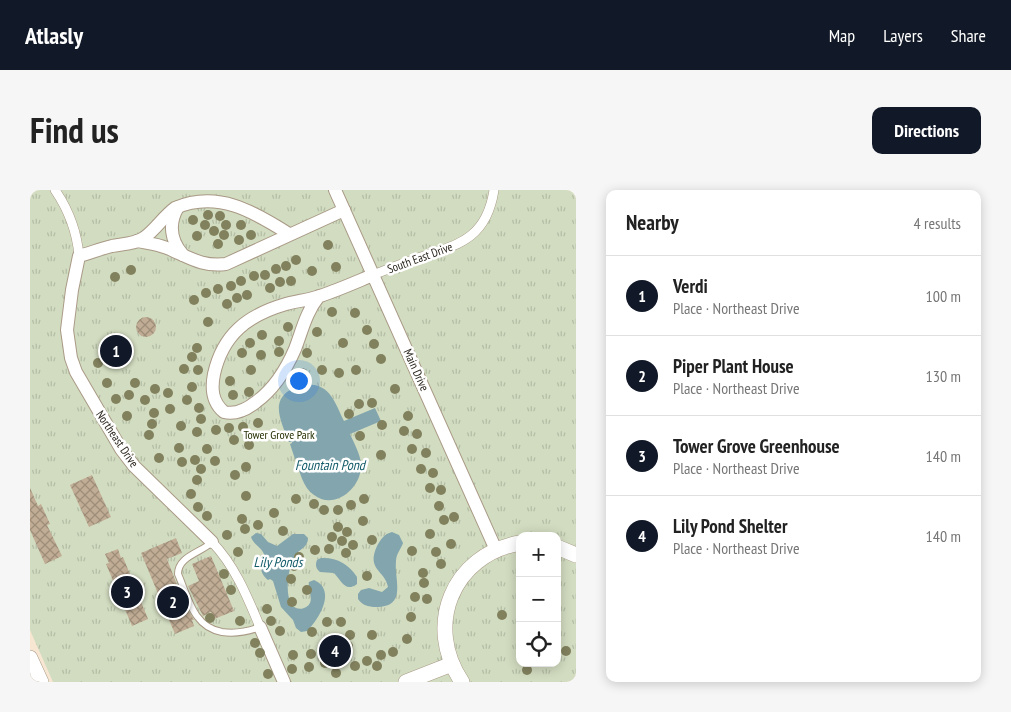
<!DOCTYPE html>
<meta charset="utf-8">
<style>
body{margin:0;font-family:"PT Sans Narrow",sans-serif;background:#f6f6f6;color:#222}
.controls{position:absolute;right:15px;bottom:15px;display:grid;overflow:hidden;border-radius:10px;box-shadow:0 2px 12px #0003}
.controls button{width:45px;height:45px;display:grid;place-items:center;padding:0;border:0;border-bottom:1px solid #e0e0e0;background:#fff;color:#222;font:25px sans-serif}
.you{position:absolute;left:268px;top:190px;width:18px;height:18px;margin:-12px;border:4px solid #fff;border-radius:50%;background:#1a73e8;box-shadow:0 0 0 8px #1a73e833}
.badge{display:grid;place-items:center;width:32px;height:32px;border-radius:50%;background:#111827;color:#fff;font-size:16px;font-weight:700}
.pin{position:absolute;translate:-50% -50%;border:2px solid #fff;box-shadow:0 1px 5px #0006}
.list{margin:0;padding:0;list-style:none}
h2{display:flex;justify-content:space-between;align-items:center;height:65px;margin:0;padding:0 20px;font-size:21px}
h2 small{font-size:16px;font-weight:400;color:#767676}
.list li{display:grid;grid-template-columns:32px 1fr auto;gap:15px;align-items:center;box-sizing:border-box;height:80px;padding:0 20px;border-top:1px solid #e0e0e0}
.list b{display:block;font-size:19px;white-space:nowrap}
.list p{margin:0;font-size:16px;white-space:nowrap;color:#767676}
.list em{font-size:16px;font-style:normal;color:#767676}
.icon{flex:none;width:28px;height:28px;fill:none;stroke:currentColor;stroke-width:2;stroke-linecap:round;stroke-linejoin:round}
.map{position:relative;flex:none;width:546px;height:492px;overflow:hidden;border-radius:10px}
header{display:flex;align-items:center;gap:30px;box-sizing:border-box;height:70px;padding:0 25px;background:#111827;color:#fff}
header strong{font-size:24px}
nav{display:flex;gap:28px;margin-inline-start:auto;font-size:18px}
.intro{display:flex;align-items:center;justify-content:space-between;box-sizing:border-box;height:120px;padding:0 30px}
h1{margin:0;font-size:35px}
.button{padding:12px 22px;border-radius:10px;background:#111827;color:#fff;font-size:18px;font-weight:700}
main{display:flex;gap:30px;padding:0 30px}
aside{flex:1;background:#fff;border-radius:10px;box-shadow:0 2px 12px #0003}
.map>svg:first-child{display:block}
.park{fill:url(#park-tufts);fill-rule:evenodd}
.water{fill:#82a5ae}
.building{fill:url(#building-cross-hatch)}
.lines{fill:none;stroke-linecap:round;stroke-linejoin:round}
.service-casing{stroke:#a99a86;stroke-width:8}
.pedestrian-casing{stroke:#a99a86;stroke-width:10}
.minor-casing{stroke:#a99a86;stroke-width:14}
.tertiary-casing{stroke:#a99a86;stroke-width:16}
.service{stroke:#fff;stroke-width:6}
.pedestrian{stroke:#fff;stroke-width:9}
.minor{stroke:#fff;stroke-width:12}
.tertiary{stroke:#fff;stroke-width:15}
.tree{fill:#82815e}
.labels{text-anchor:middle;stroke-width:5;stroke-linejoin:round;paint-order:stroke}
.street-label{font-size:12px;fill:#2b251d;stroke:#fff}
.park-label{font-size:12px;fill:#232f00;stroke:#fff}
.water-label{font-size:14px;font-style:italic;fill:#145c6a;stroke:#fff}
</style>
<header>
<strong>Atlasly</strong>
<nav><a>Map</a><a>Layers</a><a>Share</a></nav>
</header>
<div class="intro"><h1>Find us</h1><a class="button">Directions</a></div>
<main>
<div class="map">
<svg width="546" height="492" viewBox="0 0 546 492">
<defs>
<pattern id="park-tufts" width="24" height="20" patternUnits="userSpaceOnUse" patternTransform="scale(1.25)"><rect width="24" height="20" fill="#d2dcc0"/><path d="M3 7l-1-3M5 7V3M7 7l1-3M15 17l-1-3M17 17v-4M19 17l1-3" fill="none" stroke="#b4bda5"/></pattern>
<pattern id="building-cross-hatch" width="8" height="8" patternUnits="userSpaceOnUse" patternTransform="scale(1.25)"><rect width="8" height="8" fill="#c1ad95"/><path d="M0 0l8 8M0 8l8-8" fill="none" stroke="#9d8d79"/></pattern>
</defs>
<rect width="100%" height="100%" fill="#f7e6d1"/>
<path class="park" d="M 0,0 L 546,0 L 546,492 L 23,492 L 0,440 ZM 490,346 L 527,346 L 527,473 L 490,473 Z"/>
<g class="water">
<path d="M 271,195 C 300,191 304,211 314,231 L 345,218 L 351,231 L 320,244 C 324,253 330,264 331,273 C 333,297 305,321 284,305 C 273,298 270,282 266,271 L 268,270 L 268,268 L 265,269 L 260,254 L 262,253 L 262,252 L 259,252 C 249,227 238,206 271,195 Z"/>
<path d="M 362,342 L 369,345 L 373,353 C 371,359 366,364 366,371 C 364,390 378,417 346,417 C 338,417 332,415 328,409 L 328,404 L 331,400 L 339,398 L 352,402 L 358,397 C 355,380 336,380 347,356 C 351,349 354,344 362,342 Z"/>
<path d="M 226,343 L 231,344 L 238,352 L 247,356 L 263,344 L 274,344 L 278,348 C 278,356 272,358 267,363 C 258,375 254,403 262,416 C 266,418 269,420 274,418 C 287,413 277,400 279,392 L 284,390 C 307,400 289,429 277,441 L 271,442 L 266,438 L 263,430 L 251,417 L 243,391 L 240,389 L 238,390 C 226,380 234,375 234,364 C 231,357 223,354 221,347 Z"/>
<path d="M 291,368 C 306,367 319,374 327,387 L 327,394 C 315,403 311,390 304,383 L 290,382 C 286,379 285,375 287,370 Z"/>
</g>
<g class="building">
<circle cx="116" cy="137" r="10"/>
<polygon points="62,285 81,327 59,337 40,295"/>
<polygon points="0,298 8,316 11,314 20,334 17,335 32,366 15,374 0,340"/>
<polygon points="146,348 152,363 137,369 154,413 164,430 162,430 164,436 145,444 111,363"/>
<polygon points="88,359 91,368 93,367 118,429 102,436 76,374 79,373 75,364"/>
<polygon points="181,366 204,421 184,429 181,422 173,426 158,396 169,391 162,374"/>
<polygon points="310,451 316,465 301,471 295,457"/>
</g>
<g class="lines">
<g class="service-casing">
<path id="service" d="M 182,352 C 171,363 148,366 148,384 C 158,407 163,437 192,442 C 206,444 217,442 230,437"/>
</g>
<g class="pedestrian-casing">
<g id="pedestrian">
<path d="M 25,0 C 38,19 47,43 49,66"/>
<path d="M 343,85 C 360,78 377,72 394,66 C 433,54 457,45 464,0"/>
<path d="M 182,352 C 205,376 217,406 230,437"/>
</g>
</g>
<g class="minor-casing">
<g id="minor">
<polyline points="305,0 466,360"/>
<path d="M 148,17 C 138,34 141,51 153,65"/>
<path d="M 107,51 C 117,53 127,54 137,58 C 159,67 171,77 196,74 L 314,20"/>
<path d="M 289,106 C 276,122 272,141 265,159 C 256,180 244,199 226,212 C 216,220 206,225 194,222 C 182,212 181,199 184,184 C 193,144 218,125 256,114 C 267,111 279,110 290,106 C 308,100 326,92 343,85"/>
<path d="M 182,352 L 104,276 L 91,259 L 46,182 L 41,168 L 37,140 L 42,100 L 49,66 C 60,63 70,59 82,56 C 92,54 106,54 115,47 C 126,39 134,26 145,18 C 187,0 223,21 259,44"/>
<polyline points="230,437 254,492"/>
</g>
</g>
<g class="tertiary-casing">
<g id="tertiary">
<polyline points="527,357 546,365"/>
<polyline points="0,468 11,492"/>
<polyline points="376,492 422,474"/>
<path d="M 432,492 C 394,436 422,365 490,353"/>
</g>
</g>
<use href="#service" class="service"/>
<use href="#pedestrian" class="pedestrian"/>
<use href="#minor" class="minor"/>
<use href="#tertiary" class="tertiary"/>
</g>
<g class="tree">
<circle cx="178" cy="25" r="5"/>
<circle cx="190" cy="26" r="5"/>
<circle cx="163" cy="30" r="5"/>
<circle cx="175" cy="35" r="5"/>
<circle cx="196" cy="35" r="5"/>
<circle cx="211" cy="35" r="5"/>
<circle cx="184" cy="41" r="5"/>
<circle cx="194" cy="45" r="5"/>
<circle cx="221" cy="45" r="5"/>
<circle cx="167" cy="46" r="5"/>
<circle cx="209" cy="50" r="5"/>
<circle cx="188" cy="54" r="5"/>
<circle cx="298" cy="55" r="5"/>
<circle cx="266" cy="70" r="5"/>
<circle cx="256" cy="76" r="5"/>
<circle cx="306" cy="77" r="5"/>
<circle cx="246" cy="79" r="5"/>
<circle cx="101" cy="80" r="5"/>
<circle cx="282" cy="81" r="5"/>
<circle cx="235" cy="85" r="5"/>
<circle cx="224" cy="86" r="5"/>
<circle cx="85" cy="87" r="5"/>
<circle cx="211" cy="91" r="5"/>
<circle cx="261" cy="91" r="5"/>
<circle cx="250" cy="92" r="5"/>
<circle cx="201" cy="96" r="5"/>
<circle cx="240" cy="98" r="5"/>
<circle cx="188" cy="99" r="5"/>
<circle cx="176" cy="103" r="5"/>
<circle cx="217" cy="105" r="5"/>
<circle cx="207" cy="108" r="5"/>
<circle cx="164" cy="110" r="5"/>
<circle cx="197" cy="114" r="5"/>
<circle cx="302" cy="122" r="5"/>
<circle cx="325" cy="123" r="5"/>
<circle cx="178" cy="132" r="5"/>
<circle cx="258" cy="137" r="5"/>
<circle cx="337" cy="140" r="5"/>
<circle cx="287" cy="142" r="5"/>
<circle cx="232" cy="145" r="5"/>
<circle cx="249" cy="151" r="5"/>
<circle cx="220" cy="153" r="5"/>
<circle cx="313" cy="153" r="5"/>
<circle cx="344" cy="154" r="5"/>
<circle cx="167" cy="158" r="5"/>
<circle cx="249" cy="162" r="5"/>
<circle cx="212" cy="163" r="5"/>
<circle cx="277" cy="163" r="5"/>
<circle cx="231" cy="165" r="5"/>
<circle cx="162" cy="167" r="5"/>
<circle cx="351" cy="169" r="5"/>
<circle cx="68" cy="173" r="5"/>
<circle cx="154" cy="179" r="5"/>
<circle cx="168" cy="180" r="5"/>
<circle cx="221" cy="180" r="5"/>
<circle cx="292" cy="180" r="5"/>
<circle cx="326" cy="180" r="5"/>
<circle cx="272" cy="183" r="5"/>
<circle cx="309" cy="183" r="5"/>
<circle cx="200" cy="191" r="5"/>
<circle cx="77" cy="193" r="5"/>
<circle cx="105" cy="193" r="5"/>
<circle cx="162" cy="197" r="5"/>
<circle cx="125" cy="199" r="5"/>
<circle cx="365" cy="199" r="5"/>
<circle cx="219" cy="202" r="5"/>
<circle cx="138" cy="203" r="5"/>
<circle cx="99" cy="205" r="5"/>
<circle cx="203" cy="205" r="5"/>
<circle cx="86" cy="209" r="5"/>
<circle cx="115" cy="210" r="5"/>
<circle cx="157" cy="210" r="5"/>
<circle cx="342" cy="213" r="5"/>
<circle cx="329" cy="214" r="5"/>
<circle cx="169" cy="218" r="5"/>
<circle cx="140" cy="219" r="5"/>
<circle cx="124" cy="223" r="5"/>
<circle cx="319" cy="224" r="5"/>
<circle cx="97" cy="226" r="5"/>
<circle cx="378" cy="226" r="5"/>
<circle cx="171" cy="229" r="5"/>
<circle cx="228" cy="233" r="5"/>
<circle cx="122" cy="234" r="5"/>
<circle cx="352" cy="235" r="5"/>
<circle cx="151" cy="236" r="5"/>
<circle cx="213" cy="237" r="5"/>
<circle cx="199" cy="238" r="5"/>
<circle cx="186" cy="240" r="5"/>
<circle cx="374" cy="241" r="5"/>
<circle cx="167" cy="242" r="5"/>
<circle cx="387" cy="244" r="5"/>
<circle cx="119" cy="245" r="5"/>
<circle cx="330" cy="246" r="5"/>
<circle cx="204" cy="250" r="5"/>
<circle cx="219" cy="255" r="5"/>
<circle cx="149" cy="258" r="5"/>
<circle cx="177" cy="259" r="5"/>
<circle cx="382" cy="259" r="5"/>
<circle cx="396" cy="263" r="5"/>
<circle cx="351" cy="265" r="5"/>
<circle cx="129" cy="268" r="5"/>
<circle cx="165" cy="270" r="5"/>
<circle cx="185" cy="271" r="5"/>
<circle cx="152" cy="272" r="5"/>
<circle cx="216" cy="277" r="5"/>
<circle cx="171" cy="279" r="5"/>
<circle cx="391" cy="279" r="5"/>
<circle cx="403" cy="283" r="5"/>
<circle cx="205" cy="285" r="5"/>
<circle cx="167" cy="290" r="5"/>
<circle cx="400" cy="298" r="5"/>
<circle cx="411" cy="300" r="5"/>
<circle cx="161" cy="304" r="5"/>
<circle cx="216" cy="306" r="5"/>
<circle cx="266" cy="309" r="5"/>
<circle cx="334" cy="309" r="5"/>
<circle cx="284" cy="314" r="5"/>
<circle cx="321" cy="315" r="5"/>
<circle cx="409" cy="316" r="5"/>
<circle cx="168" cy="317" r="5"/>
<circle cx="294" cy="320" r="5"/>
<circle cx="308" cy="320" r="5"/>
<circle cx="244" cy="323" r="5"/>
<circle cx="177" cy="326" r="5"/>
<circle cx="424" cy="327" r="5"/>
<circle cx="212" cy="329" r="5"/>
<circle cx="414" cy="330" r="5"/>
<circle cx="333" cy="331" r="5"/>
<circle cx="228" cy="335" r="5"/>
<circle cx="308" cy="337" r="5"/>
<circle cx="215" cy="339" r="5"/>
<circle cx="253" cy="341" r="5"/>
<circle cx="317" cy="342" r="5"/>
<circle cx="400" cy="344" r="5"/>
<circle cx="197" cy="345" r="5"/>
<circle cx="302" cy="347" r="5"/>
<circle cx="342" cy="350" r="5"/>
<circle cx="312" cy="351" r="5"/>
<circle cx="421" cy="354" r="5"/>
<circle cx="323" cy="355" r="5"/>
<circle cx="299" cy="359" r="5"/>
<circle cx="285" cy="360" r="5"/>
<circle cx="382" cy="361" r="5"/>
<circle cx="208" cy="362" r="5"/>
<circle cx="406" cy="362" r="5"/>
<circle cx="316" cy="363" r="5"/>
<circle cx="269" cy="367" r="5"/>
<circle cx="411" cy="374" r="5"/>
<circle cx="264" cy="376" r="5"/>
<circle cx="393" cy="383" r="5"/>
<circle cx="194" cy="384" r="5"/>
<circle cx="337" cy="386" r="5"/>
<circle cx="261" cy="389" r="5"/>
<circle cx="394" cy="393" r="5"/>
<circle cx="201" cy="400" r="5"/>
<circle cx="277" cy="400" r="5"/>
<circle cx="385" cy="407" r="5"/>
<circle cx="397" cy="409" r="5"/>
<circle cx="262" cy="412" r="5"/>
<circle cx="237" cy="419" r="5"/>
<circle cx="472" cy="425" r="5"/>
<circle cx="381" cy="427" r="5"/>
<circle cx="180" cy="428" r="5"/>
<circle cx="210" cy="431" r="5"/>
<circle cx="241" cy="431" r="5"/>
<circle cx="297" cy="432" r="5"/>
<circle cx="311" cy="432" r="5"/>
<circle cx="250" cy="441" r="5"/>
<circle cx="282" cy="442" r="5"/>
<circle cx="320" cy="445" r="5"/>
<circle cx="342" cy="445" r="5"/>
<circle cx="377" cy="449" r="5"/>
<circle cx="225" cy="453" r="5"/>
<circle cx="318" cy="456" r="5"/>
<circle cx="536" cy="461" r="5"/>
<circle cx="363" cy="462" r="5"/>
<circle cx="230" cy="463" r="5"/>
<circle cx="281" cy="464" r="5"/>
<circle cx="263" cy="465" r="5"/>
<circle cx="351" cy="465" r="5"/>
<circle cx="337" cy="471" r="5"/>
<circle cx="295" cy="473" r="5"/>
<circle cx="325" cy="476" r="5"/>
<circle cx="347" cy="476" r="5"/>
<circle cx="279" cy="477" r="5"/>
<circle cx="262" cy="479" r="5"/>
<circle cx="497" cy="480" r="5"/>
<circle cx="306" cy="483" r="5"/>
<circle cx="238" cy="484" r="5"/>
</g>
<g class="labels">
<g class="street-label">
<text transform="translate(390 68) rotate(-20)" y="4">South East Drive</text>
<text transform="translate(386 180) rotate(66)" y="4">Main Drive</text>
<text transform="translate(87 249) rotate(56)" y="4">Northeast Drive</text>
</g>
<g class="park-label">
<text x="249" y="249">Tower Grove Park</text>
</g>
<g class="water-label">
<text x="300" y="280">Fountain Pond</text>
<text x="248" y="377">Lily Ponds</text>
</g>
</g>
</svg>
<div class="controls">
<button>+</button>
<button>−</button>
<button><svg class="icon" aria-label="locate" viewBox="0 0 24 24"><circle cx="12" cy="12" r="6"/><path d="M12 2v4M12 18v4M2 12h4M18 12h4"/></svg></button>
</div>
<div class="you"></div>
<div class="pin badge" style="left:86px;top:161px">1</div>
<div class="pin badge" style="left:143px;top:412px">2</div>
<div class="pin badge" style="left:97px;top:402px">3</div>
<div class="pin badge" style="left:305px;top:461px">4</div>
</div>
<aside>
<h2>Nearby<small>4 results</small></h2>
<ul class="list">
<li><span class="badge">1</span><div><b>Verdi</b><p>Place · Northeast Drive</p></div><em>100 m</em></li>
<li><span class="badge">2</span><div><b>Piper Plant House</b><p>Place · Northeast Drive</p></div><em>130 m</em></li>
<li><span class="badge">3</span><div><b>Tower Grove Greenhouse</b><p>Place · Northeast Drive</p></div><em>140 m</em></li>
<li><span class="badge">4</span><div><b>Lily Pond Shelter</b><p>Place · Northeast Drive</p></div><em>140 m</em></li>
</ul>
</aside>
</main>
